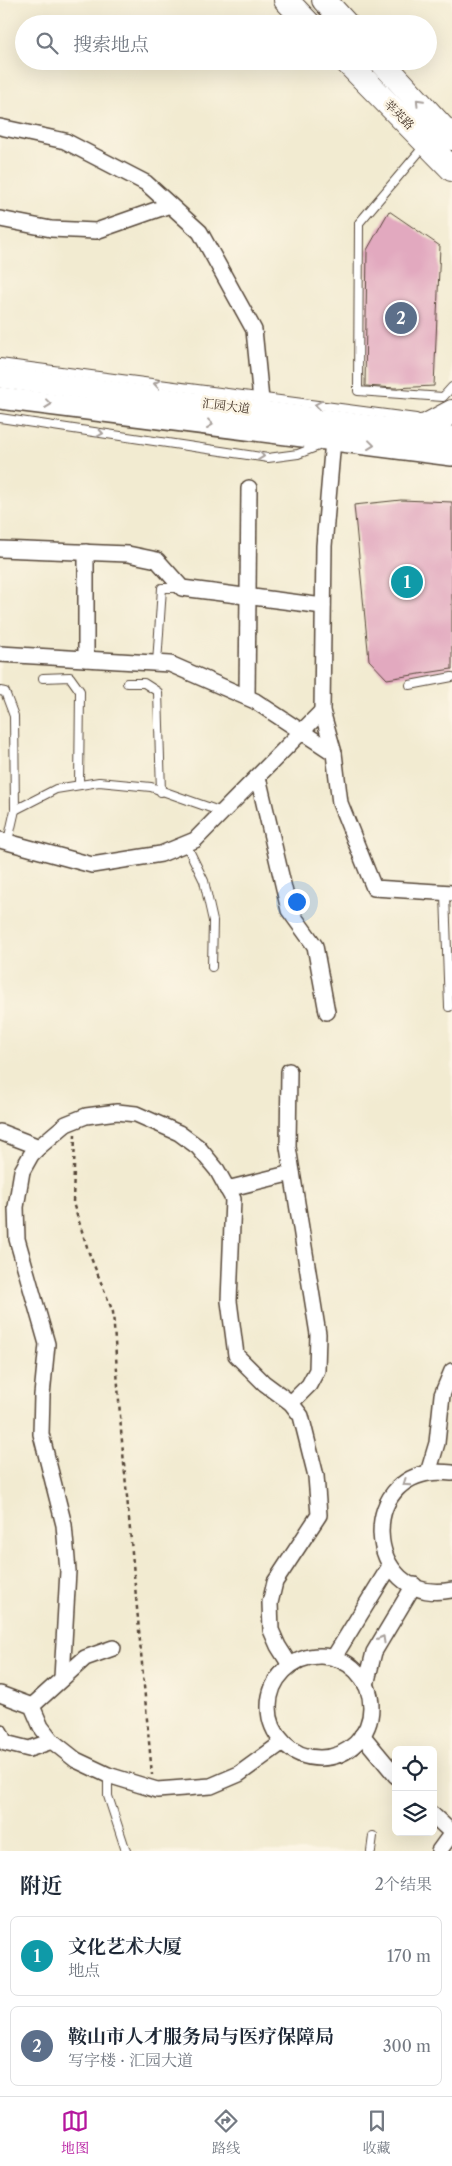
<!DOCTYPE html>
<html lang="zh">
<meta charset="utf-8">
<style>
body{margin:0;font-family:"Libre Caslon Text","Noto Serif SC",serif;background:#f2f2f3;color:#1f2937}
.controls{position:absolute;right:15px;bottom:15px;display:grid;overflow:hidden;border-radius:8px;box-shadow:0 5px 20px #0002}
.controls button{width:45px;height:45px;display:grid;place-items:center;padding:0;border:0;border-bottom:1px solid #e0e1e3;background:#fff;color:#1f2937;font:25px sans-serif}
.you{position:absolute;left:296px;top:901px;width:18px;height:18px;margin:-12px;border:4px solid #fff;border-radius:50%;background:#1a73e8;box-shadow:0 0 0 8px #1a73e833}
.badge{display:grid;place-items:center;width:32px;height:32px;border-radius:50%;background:#b5179e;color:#fff;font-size:16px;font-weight:700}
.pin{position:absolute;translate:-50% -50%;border:2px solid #fff;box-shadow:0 1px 5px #0006}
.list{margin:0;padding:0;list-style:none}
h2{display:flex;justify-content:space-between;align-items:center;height:65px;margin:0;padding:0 20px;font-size:21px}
h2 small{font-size:16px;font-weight:400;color:#747a83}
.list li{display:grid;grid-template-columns:32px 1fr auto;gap:15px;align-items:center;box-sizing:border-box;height:80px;margin:0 10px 10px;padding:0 10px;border:1px solid #e0e1e3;border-radius:8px}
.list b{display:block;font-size:19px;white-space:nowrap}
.list p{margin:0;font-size:16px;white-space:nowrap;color:#747a83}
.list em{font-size:16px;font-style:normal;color:#747a83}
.icon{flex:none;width:28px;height:28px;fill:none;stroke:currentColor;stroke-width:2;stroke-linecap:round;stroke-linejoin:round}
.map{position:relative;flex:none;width:452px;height:1851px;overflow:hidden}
.search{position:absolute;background:#fff;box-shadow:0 5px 20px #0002;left:15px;right:15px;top:15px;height:55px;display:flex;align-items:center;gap:12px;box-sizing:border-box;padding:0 18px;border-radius:28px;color:#747a83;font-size:19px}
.sheet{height:245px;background:#fff}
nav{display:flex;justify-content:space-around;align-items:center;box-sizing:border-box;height:70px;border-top:1px solid #e0e1e3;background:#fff;font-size:14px;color:#747a83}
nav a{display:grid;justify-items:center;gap:2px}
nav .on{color:#b5179e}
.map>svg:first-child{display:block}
.building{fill:#e2a9bf}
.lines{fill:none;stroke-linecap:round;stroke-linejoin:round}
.lane-casing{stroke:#564739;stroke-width:10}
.street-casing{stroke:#564739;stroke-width:18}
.secondary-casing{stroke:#564739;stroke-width:24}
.primary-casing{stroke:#564739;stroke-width:26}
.path{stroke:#564739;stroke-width:2.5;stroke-dasharray:4 4;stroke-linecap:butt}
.lane{stroke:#fff;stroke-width:8}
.street{stroke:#fff;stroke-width:15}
.secondary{stroke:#fff;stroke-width:21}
.primary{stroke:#fff;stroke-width:24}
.oneway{stroke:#a79f9a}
.labels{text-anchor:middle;stroke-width:5;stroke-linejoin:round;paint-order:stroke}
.street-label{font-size:12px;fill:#3b2a1e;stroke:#fcf5e5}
</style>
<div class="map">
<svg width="452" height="1851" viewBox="0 0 452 1851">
<rect width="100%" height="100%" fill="#fcf5e5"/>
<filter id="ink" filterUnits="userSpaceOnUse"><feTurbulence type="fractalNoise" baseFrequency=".02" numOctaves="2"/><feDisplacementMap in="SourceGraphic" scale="10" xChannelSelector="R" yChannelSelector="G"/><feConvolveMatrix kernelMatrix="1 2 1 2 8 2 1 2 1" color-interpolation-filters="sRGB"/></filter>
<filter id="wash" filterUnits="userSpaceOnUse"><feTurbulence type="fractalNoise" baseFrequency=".0096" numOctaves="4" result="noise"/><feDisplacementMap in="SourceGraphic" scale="20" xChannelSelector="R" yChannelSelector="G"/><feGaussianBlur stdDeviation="1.12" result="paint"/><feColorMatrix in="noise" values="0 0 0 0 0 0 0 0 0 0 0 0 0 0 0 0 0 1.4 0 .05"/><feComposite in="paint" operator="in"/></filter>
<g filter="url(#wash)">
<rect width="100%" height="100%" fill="#f2ebd1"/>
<g id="blocks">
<g class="building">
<polygon points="389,211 440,246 434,386 395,388 365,386 367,250"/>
<polygon points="401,500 452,502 452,669 387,679 369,660 354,505"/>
</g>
</g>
</g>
<g filter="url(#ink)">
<use href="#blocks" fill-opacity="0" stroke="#564739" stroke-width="1"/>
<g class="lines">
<g class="lane-casing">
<g id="lane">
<polyline points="425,145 359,223 358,391 443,397 452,387"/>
<polyline points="0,363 416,418"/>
<polyline points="0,418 268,458 298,454 321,445"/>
<polyline points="157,663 162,588 180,588"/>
<polyline points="43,678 70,677 80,691 79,785"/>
<polyline points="127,683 144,683 158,692 161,792"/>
<polyline points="410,685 452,677"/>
<polyline points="0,691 5,692 14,716 15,810 8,841"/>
<polyline points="15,810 56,789 99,782 151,787 222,812"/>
<polyline points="186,844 204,881 213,921 212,967"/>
<polyline points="445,894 449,1007"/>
<polyline points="108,1775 108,1796 126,1851"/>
<polyline points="371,1851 373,1836"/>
</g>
</g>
<g class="street-casing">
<g id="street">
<polyline points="0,127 65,141 146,183 200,232 254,330 262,410"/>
<polyline points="0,219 51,229 96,231 170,205"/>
<polyline points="333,440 324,546 322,711 334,753 340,803 374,888 452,893"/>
<polyline points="0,549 128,554 157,560 182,588 323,606"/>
<polyline points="0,654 170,664 255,701 334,753"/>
<polyline points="86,659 86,552"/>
<polyline points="247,697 249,488"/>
<polyline points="258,777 289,910 315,946 327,1012"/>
<polyline points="0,840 92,865 161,854 195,840 322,711"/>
<polyline points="289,1071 288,1147 318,1334 317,1370 309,1385 291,1403"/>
<polyline points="0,1132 39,1147"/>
<polyline points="227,1189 292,1173"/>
<polyline points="428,1473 437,1443 442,1395 452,1371"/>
<path d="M 452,1473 C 353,1460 362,1608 452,1590"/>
<circle cx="320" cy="1707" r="51"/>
<polyline points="334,1657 390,1566"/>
<polyline points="62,1678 68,1571 64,1525 41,1434 42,1395 47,1344 17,1239 16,1207 22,1171 31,1155 39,1147 66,1124 86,1116 117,1112 136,1114 179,1133 198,1147 217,1170 233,1199 229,1301 236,1355 264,1383 291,1403 301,1416 316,1476 319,1515 275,1582 270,1603 271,1630 278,1646 290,1665"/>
<polyline points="366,1685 374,1652 414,1585"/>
<polyline points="0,1694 32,1706 41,1727 52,1741 76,1760 108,1775 157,1790 211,1786 239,1774 283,1742"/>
<polyline points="32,1706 85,1658 113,1648"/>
<polyline points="0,1732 5,1743 29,1749 52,1741"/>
<polyline points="362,1735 396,1776"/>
<polyline points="433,1815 452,1833 439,1851"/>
</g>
</g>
<g class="secondary-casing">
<g id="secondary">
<polyline points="0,377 452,437"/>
<polyline points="0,398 452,455"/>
</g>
</g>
<g class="primary-casing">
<g id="primary">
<polyline points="286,0 309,24"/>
<polyline points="324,0 346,24"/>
<polyline points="346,61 452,169"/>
<polyline points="381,61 452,138"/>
<polyline points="403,430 426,426 452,412"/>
</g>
</g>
<polyline class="path" points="75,1134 73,1203 89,1253 113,1312 121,1430 152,1775"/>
<use href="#lane" class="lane"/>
<use href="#street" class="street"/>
<use href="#secondary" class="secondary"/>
<use href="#primary" class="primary"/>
</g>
<defs><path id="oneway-chevron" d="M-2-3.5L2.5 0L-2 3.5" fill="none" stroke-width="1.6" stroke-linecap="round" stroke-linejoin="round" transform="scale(1.25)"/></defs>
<g class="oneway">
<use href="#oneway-chevron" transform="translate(419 102) rotate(-133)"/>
<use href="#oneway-chevron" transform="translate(157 384) rotate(-172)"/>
<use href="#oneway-chevron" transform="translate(48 404) rotate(7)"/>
<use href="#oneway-chevron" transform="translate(318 405) rotate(-172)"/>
<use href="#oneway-chevron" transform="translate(210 424) rotate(7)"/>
<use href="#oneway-chevron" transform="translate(100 433) rotate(8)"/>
<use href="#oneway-chevron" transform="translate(371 445) rotate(7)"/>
<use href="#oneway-chevron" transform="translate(261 456) rotate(7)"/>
<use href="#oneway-chevron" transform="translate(406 1483) rotate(145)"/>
<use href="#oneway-chevron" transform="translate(382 1639) rotate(-60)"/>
</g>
</g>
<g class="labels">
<g class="street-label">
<text transform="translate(399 115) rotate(45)" y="4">莘英路</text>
<text transform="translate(226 406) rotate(7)" y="4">汇园大道</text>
</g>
</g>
</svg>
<div class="controls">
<button><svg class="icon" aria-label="locate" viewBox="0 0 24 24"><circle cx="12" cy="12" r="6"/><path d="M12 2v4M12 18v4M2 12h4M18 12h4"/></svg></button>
<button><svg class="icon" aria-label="layers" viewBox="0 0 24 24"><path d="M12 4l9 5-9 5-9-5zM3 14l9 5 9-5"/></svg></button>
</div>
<div class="you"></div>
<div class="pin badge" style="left:407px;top:582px;background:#0f9aa8">1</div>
<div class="pin badge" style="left:401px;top:318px;background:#5c6f8a">2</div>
<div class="search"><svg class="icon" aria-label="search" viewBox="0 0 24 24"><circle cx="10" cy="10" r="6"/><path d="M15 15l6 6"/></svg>搜索地点</div>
</div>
<section class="sheet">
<h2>附近<small>2个结果</small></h2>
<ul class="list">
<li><span class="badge" style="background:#0f9aa8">1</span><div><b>文化艺术大厦</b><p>地点</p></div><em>170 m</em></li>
<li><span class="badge" style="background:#5c6f8a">2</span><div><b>鞍山市人才服务局与医疗保障局</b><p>写字楼 · 汇园大道</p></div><em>300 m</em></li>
</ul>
</section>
<nav>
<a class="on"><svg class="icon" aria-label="map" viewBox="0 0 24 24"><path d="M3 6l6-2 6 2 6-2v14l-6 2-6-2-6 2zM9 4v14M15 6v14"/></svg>地图</a>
<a><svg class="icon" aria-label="directions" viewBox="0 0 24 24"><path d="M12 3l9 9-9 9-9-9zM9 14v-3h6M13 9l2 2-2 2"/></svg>路线</a>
<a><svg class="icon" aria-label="saved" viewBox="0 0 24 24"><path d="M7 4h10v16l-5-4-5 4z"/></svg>收藏</a>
</nav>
